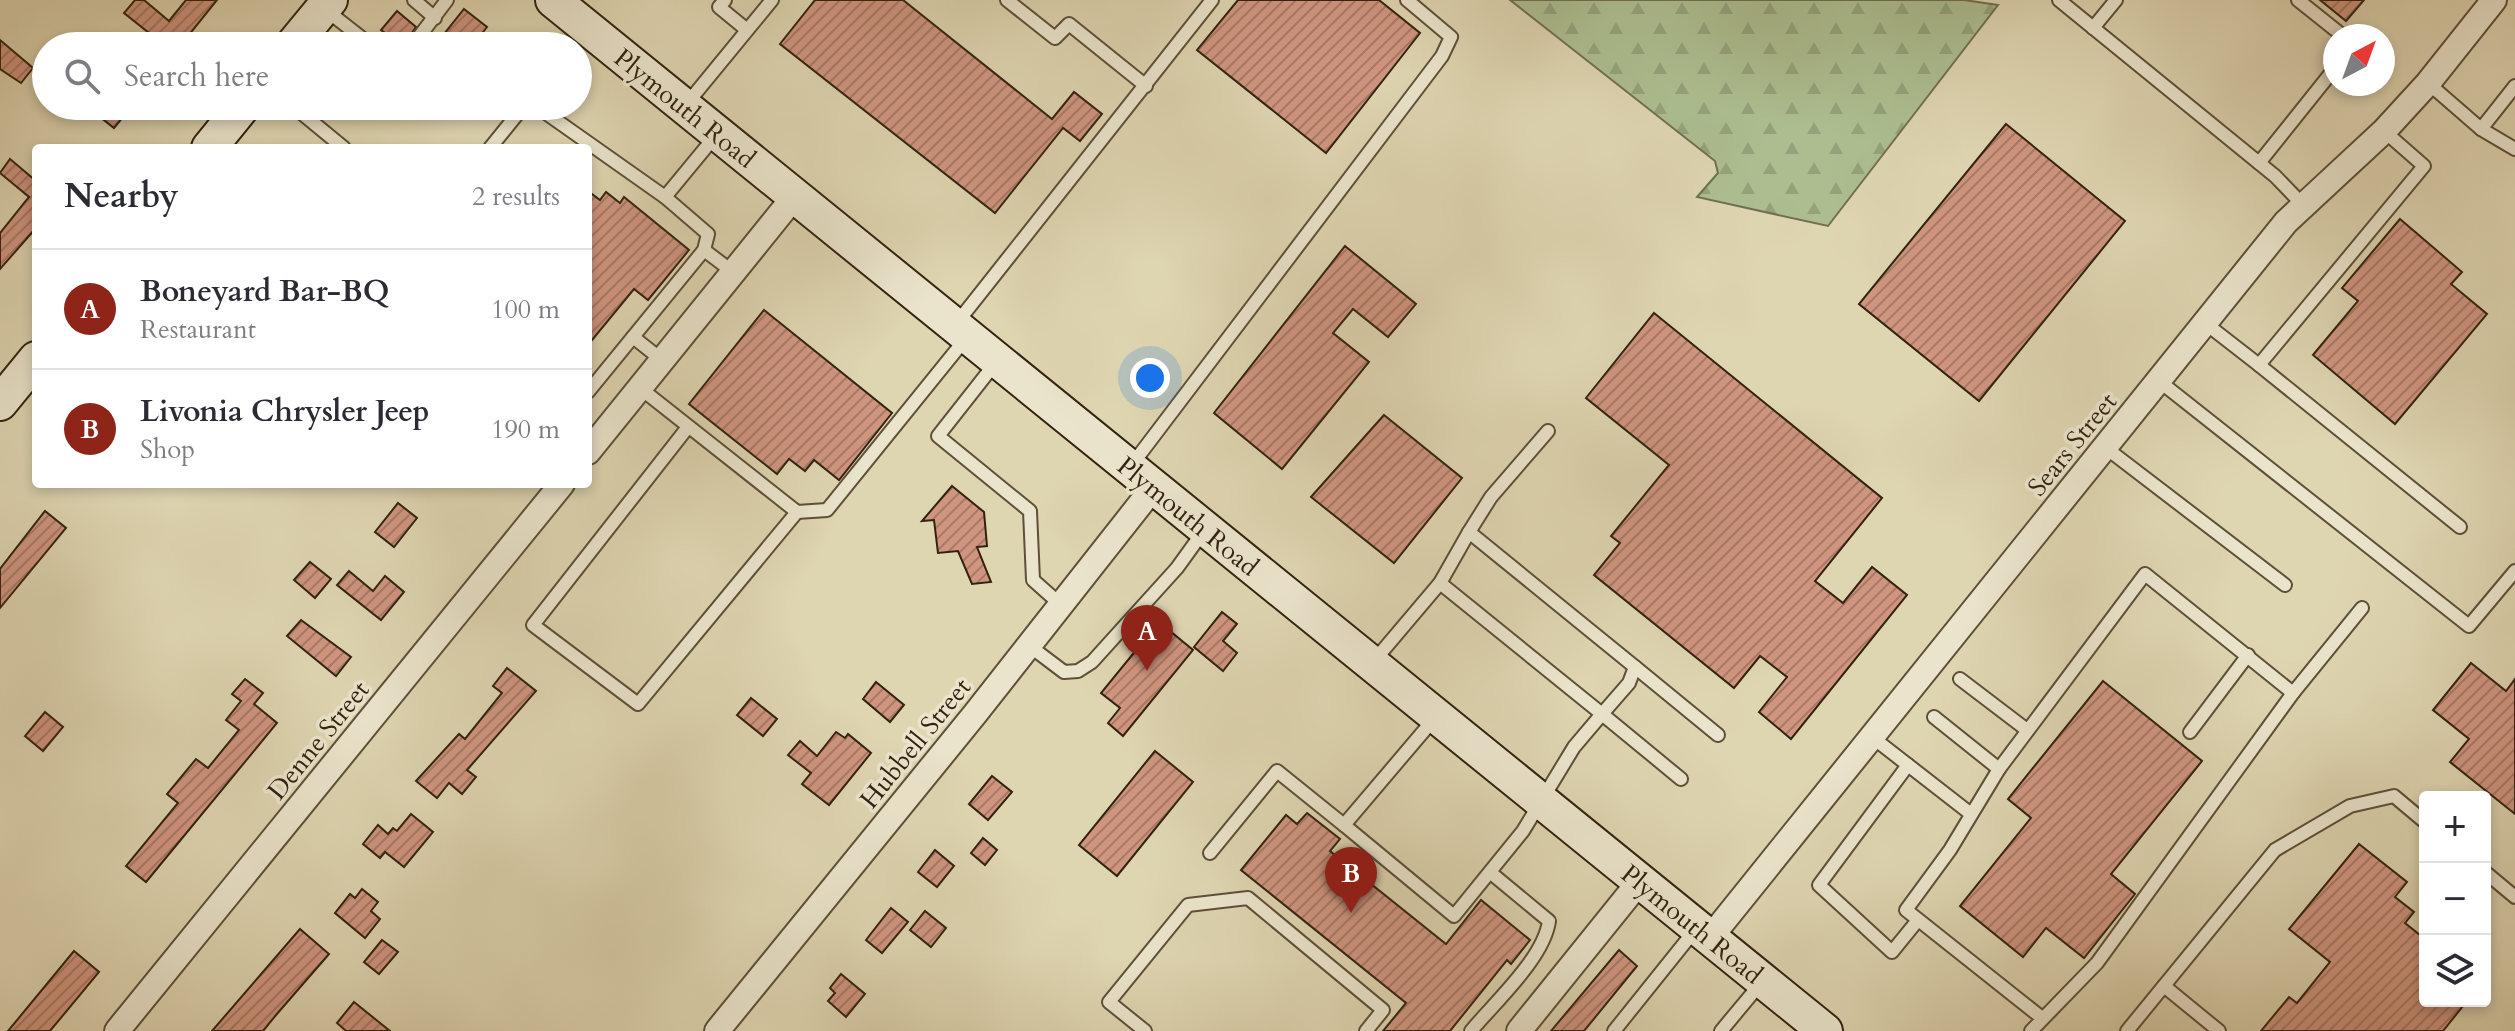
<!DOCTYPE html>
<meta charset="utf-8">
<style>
body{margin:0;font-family:Cardo,serif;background:#f7f7f7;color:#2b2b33}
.controls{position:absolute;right:24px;bottom:24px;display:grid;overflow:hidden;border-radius:8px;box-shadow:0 4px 12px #0003}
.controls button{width:72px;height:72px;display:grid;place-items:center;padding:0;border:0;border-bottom:2px solid #e1e1e2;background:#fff;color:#2b2b33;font:40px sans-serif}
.compass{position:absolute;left:2323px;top:24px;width:72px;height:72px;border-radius:50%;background:#fff;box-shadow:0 4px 12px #0003;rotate:41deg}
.you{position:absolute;left:1150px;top:378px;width:28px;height:28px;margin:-20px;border:6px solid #fff;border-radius:50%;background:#1a73e8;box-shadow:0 0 0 12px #1a73e833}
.badge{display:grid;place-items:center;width:52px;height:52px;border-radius:50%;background:#8f2418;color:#fff;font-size:26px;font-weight:700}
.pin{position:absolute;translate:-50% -66px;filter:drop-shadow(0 2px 4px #0008)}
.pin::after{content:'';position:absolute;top:42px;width:28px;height:24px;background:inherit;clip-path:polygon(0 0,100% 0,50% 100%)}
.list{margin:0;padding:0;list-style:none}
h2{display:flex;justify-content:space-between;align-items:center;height:104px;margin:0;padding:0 32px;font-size:34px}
h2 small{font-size:26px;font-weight:400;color:#7c7c81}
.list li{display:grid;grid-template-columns:52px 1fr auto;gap:24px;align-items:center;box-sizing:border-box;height:120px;padding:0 32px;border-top:2px solid #e1e1e2}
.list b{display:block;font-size:30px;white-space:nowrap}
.list p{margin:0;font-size:26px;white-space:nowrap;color:#7c7c81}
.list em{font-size:26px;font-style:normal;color:#7c7c81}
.icon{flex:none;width:44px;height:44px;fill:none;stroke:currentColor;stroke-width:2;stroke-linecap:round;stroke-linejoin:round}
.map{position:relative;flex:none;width:2515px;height:1031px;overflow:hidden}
.search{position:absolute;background:#fff;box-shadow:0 4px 12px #0003;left:32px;top:32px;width:560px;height:88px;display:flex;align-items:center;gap:20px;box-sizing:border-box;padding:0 28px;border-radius:44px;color:#7c7c81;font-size:30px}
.panel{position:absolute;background:#fff;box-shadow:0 4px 12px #0003;left:32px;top:144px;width:560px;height:344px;border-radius:8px}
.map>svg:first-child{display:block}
.forest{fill:url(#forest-firs);stroke:#6f7050;stroke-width:2}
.building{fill:url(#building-hatch);stroke:#322210;stroke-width:2}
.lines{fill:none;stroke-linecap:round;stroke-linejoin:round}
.service-casing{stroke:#5d4f38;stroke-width:16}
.minor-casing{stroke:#5d4f38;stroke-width:28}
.secondary-casing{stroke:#322210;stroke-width:38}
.service{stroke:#eae4cc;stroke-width:12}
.minor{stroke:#eae4cc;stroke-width:24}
.secondary{stroke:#eae4cc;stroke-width:34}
.labels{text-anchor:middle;stroke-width:7;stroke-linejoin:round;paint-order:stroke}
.street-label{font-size:26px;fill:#322210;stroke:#eae4cc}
</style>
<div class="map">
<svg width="2515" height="1031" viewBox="0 0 2515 1031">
<defs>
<pattern id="forest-firs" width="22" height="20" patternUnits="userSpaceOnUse" patternTransform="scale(2)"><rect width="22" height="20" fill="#acbe90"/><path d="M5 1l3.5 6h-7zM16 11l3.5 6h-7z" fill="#94a37b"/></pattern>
<pattern id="building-hatch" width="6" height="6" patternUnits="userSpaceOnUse" patternTransform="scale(2)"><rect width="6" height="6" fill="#cf957f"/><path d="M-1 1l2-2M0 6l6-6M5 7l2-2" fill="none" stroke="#a97967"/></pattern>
</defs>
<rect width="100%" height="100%" fill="#ded5b1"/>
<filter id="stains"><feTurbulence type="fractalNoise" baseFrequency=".0025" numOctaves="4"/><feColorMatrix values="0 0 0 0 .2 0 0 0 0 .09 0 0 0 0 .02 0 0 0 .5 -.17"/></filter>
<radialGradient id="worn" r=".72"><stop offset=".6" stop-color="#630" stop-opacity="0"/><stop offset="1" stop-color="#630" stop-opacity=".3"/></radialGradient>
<polygon class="forest" points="1510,0 1964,0 1998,5 1828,226 1697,197 1718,173 1715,161"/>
<g class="building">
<polygon points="135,0 144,0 169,21 186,0 217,0 180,46 147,46 154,37 124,13"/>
<polygon points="815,0 903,0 1052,119 1074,92 1102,114 1080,141 1063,128 995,213 780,44"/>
<polygon points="1238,0 1379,0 1420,33 1326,153 1197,50"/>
<polygon points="2320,0 2364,0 2346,21"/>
<polygon points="464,9 487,27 472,46 423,46 429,38 436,44"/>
<polygon points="397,11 416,27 403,46 381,30"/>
<polygon points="0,40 33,68 21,83 0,69"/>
<polygon points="86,106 132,106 114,128"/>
<polygon points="2006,124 2125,221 1979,401 1859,304"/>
<polygon points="10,159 36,181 36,228 0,269 0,233 29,197 0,173"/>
<polygon points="588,191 600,200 606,192 620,203 624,197 689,250 648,300 634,289 588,345"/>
<polygon points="2400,219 2462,272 2451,284 2487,314 2395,424 2313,355 2358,301 2342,288"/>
<polygon points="1345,246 1416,304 1388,337 1353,309 1333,333 1369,362 1282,469 1214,413"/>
<polygon points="764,310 892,413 839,480 814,460 805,471 789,459 777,474 689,404"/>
<polygon points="1654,313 1882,498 1815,581 1843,603 1872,567 1907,595 1791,739 1759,712 1787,677 1760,656 1734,688 1594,575 1620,543 1611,536 1669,465 1586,398"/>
<polygon points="1384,415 1462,478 1394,563 1311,497"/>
<polygon points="952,486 984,512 987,546 977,547 991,582 972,584 958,551 938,553 934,520 922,521"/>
<polygon points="398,503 417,518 394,547 375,532"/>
<polygon points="45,511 66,528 0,608 0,569"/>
<polygon points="310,562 331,579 315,598 294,580"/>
<polygon points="349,571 373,591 385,576 404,592 381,620 337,585"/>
<polygon points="1222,612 1237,624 1223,641 1237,653 1223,671 1194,647"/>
<polygon points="301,620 351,657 336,676 287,636"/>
<polygon points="1159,622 1193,650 1123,736 1108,723 1120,708 1101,693"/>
<polygon points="2471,663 2506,691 2515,679 2515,814 2450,762 2469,739 2433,710"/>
<polygon points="507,668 536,691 467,770 476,777 462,794 449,783 437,798 416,781 459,734 465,739 502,693 493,686"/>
<polygon points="245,679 263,693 254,704 277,723 146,882 126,866 178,803 167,794 196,759 208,768 239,730 226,720 241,701 232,694"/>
<polygon points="2103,681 2202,761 2111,874 2135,894 2084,958 2046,928 2023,957 1960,906 2031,818 2008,799"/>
<polygon points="876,682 904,705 890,722 863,699"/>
<polygon points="751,698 777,719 763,736 737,715"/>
<polygon points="45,712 63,727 43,751 25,736"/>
<polygon points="836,732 845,738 848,734 871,753 829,805 802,784 811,773 788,755 800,741 817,756"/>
<polygon points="1155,751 1193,782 1117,876 1079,845"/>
<polygon points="992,776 1012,792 988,820 969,804"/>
<polygon points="1307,813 1340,839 1330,851 1446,944 1481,900 1530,940 1511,964 1507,960 1450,1031 1383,1031 1406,1003 1241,870 1286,815 1297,824"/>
<polygon points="411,814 433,832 404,867 385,852 380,858 363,844 378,825 388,834 393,828 397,831"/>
<polygon points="983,838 997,850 985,865 971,853"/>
<polygon points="2359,844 2407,882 2395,897 2414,912 2405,923 2425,939 2425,1001 2467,1001 2443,1031 2261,1031 2289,997 2297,1003 2330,962 2289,929"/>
<polygon points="935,850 954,866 937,887 918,872"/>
<polygon points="362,889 378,902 371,911 380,919 365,938 335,913 350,894 355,898"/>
<polygon points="891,908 908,922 882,953 866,940"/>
<polygon points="925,911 946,928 931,947 910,930"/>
<polygon points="300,929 329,954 276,1015 263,1031 212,1031"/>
<polygon points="382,940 398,952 379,974 364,962"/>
<polygon points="1619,950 1637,966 1584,1031 1551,1031"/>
<polygon points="74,951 99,972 50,1031 8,1031"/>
<polygon points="841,974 865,994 846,1017 828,1001 835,993 830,988"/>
<polygon points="354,1002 390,1031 346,1031 337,1023"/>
</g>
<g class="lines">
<g class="service-casing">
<g id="service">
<polyline points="414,0 435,18"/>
<polyline points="725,0 719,7 747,30"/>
<polyline points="1007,0 1055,38 1069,24 1146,86"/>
<polyline points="2059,0 2275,176 2304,206"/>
<polyline points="2298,0 2343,36"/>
<polyline points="326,10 372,46"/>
<polyline points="2093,28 2116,0"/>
<polyline points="412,46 447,0"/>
<polyline points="2428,83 2481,129 2515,149"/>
<polyline points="293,106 344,148"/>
<polyline points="536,106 665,197 717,134"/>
<polyline points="685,106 772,0"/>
<polyline points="2481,129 2515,86"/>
<polyline points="490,148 524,106"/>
<polyline points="2259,163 2335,68"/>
<polyline points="704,250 733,272"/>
<polyline points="2205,323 2259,365 2424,166 2384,131"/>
<polyline points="956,324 1212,0"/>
<polyline points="633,337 662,360"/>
<polyline points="997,361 938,436 1030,511 1033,580 1060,604"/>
<polyline points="2259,365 2460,527"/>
<polyline points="2159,381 2469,626 2515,571"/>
<polyline points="640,388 797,512 827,510 967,337"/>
<polyline points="588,392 704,250 708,234 665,197"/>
<polyline points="688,427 533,625 638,704 797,512"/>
<polyline points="2106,448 2285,585"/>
<polyline points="1131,466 1442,56 1451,37 1407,0"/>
<polyline points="1469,532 1491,497 1548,431"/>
<polyline points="1440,583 1469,532 1635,667 1629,683 1602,714 1681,779"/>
<polyline points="1027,644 1064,672 1078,671 1092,662 1177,568 1203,532"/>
<polyline points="1635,667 1718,735"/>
<polyline points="1960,679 2027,730"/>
<polyline points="2293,693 2362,608"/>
<polyline points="1934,717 1999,769"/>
<polyline points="2190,732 2248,655"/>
<polyline points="1872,737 1971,814"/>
<polyline points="1908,765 1819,885 1892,952 1918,920"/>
<polyline points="1344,825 1454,916 1523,831 1574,747 1602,714 1440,583 1374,661"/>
<polyline points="1210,853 1277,771 1344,825 1434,719"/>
<polyline points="2485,872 2515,897"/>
<polyline points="2164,986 2219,1031"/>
<polyline points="1145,1031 1109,1002 1188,905 1248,898 1383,1010 1366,1031"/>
<path d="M 1471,1031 C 1495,1002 1544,958 1549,921 L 1491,873"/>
<polyline points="1614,1031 1695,930"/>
<polyline points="1721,1031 1761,983"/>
<polyline points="2031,1031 2097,963 2293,693 2145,574 1999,769 1950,850 1906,910 2042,1018"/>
<polyline points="2127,1031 2275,850 2350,806 2394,796 2425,822"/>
</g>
</g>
<g class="minor-casing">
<g id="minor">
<polyline points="588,452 794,197"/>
<polyline points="1710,938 2286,222 2384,131 2428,83 2494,0"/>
<polyline points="117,1031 562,484"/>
<polyline points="717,1031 975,714 1153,488"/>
<polyline points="1519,1031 1640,881"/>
</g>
</g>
<g class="secondary-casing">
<g id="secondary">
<polyline points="553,0 1825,1031"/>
<polyline points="292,46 330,0"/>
<polyline points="209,148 243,106"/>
<polyline points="0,403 36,359"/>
</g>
</g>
<use href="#service" class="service"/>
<use href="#minor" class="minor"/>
<use href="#secondary" class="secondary"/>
</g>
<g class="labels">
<g class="street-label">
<text transform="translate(685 108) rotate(39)" y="9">Plymouth Road</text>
<text transform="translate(2072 444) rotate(-51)" y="9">Sears Street</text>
<text transform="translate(1188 516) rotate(39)" y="9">Plymouth Road</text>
<text transform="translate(318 740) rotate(-51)" y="9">Denne Street</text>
<text transform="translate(915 743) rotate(-51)" y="9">Hubbell Street</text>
<text transform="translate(1692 924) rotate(39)" y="9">Plymouth Road</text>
</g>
</g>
<rect width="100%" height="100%" filter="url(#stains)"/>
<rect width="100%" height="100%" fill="url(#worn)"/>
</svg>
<div class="controls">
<button>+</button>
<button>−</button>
<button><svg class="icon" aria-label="layers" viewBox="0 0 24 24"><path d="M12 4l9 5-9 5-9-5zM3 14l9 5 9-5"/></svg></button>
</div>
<svg class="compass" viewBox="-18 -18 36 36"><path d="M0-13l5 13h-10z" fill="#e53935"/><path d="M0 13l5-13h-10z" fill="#7c7c81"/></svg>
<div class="you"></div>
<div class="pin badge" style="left:1147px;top:671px">A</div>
<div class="pin badge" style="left:1351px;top:913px">B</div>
<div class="search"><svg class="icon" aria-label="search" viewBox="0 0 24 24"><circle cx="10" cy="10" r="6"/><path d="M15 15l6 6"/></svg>Search here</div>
<section class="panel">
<h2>Nearby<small>2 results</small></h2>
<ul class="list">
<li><span class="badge">A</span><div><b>Boneyard Bar-BQ</b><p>Restaurant</p></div><em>100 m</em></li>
<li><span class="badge">B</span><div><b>Livonia Chrysler Jeep</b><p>Shop</p></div><em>190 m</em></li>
</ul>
</section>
</div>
